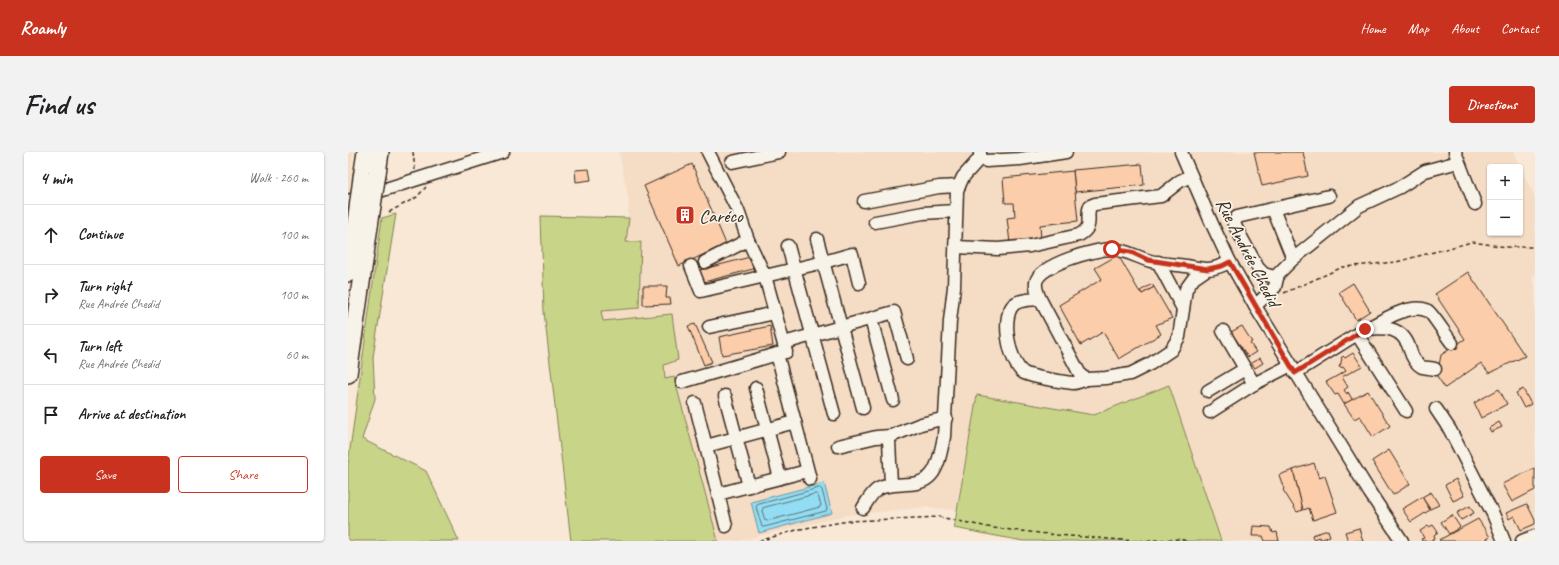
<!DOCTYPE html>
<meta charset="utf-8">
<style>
body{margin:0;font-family:Caveat,sans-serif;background:#f2f2f2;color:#202124}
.controls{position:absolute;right:12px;top:12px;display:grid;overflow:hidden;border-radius:4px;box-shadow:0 1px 3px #0004}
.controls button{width:36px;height:36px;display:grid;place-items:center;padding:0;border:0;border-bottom:1px solid #e0e0e0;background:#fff;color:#202124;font:20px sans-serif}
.stop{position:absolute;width:12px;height:12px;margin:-9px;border:3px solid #c8321e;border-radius:50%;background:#fff}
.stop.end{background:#c8321e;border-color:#fff;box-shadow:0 1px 4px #0008}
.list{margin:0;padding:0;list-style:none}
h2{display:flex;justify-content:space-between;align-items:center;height:52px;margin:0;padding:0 16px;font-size:17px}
h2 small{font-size:13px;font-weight:400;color:#757577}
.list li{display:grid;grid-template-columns:26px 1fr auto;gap:12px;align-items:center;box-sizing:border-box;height:60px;padding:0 16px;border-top:1px solid #e0e0e0}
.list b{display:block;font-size:15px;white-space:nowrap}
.list p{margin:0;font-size:13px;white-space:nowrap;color:#757577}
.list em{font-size:13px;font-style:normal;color:#757577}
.actions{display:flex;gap:8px;padding:12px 16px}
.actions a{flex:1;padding:9px 0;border:1px solid #c8321e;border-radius:4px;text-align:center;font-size:14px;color:#c8321e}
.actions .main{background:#c8321e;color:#fff}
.icon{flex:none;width:22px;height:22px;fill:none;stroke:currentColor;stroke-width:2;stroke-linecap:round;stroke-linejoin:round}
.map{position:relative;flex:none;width:1187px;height:389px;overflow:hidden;border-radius:4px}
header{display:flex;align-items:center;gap:24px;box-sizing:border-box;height:56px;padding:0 20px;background:#c8321e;color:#fff}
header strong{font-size:19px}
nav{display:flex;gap:22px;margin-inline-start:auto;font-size:14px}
.intro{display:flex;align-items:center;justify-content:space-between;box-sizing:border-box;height:96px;padding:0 24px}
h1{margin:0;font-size:28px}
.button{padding:10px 18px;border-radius:4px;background:#c8321e;color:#fff;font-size:14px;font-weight:700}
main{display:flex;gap:24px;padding:0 24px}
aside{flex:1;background:#fff;border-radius:4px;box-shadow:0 1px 3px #0004}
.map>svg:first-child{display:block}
.built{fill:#f5dcc5}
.green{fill:#c8d589;stroke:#828054}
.water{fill:#93ddf4;stroke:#70959e}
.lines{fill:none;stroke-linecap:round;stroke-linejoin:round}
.shore{stroke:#5e7274;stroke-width:1}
.building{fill:#fbcdaa;stroke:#3b2a1e}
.minor-casing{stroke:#3b2a1e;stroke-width:15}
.highway-casing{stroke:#3b2a1e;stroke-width:20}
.path{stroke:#3b2a1e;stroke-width:1.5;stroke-dasharray:4 3;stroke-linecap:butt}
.minor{stroke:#f7f3e8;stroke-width:12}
.highway{stroke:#f7f3e8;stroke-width:17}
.highway-bridge-casing{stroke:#3b2a1e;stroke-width:20;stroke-linecap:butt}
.highway-bridge{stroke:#f7f3e8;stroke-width:17}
.route{stroke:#c8321e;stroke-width:5}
.labels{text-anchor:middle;stroke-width:3.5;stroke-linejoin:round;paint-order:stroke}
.poi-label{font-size:19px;fill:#3b2a1e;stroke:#f7f3e8;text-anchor:start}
.street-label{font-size:19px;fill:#3b2a1e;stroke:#f7f3e8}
</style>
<header>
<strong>Roamly</strong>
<nav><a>Home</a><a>Map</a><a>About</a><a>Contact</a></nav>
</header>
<div class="intro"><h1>Find us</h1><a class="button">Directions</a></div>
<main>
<aside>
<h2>4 min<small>Walk · 260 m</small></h2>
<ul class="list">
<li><svg class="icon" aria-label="ahead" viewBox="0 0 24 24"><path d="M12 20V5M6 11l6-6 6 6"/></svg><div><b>Continue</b></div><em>100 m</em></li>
<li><svg class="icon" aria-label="right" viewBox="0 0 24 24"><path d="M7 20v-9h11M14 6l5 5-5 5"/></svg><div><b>Turn right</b><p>Rue Andrée Chedid</p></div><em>100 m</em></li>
<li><svg class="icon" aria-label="left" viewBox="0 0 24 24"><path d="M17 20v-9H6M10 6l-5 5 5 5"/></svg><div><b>Turn left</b><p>Rue Andrée Chedid</p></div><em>60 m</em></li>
<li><svg class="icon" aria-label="arrive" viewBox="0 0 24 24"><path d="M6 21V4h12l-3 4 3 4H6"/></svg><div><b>Arrive at destination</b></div></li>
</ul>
<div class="actions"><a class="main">Save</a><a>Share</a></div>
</aside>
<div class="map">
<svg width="1187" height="389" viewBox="0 0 1187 389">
<rect width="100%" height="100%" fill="#f8e8d5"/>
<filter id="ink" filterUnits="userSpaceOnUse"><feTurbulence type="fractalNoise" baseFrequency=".025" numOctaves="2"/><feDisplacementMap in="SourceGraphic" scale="8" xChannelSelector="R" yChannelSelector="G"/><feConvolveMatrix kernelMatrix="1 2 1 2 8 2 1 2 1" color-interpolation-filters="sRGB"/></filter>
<g filter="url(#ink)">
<g class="built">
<polygon points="0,0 5,0 0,55"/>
<polygon points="271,0 1165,0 1172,15 1142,15 1142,81 1172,81 1172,15 1187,45 1187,123 1184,126 1187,135 1187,389 873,389 821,234 746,263 629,243 608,358 579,355 499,363 390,389 370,389 326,225 317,228 316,213 255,169 253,159 291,156 293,90 278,90 281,49"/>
</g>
<g class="green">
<polygon points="48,62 25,205 27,247 14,287 78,319 111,389 0,389 0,312 34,66"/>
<polygon points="193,64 281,66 278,90 293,90 291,156 253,159 255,169 324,162 330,208 316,213 317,227 326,225 370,389 223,389 196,160"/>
<polygon points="821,233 873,389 675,389 606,376 629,243 746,263"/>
</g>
<polygon class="water" points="476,331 484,361 411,381 403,350"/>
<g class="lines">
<g class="shore">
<polygon points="472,336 474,338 479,357 478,359 416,375 414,375 408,355 409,353"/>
<polygon points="468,342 470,344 473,353 472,355 419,369 417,368 414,359 415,356"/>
</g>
</g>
<g class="building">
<polygon points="906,0 955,0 960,24 914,34"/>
<polygon points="344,12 378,92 331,114 296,34"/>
<polygon points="794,12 796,33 727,40 725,18"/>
<polygon points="241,17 243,28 228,30 227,18"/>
<polygon points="725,19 730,69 692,73 693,88 662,91 659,66 667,65 666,51 657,51 655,26"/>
<polygon points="770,103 791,139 794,142 806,135 824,166 808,173 813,182 771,207 755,180 733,193 711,153 754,127 747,116"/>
<polygon points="402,105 405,117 356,130 352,118"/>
<polygon points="1120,120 1177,204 1141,221 1133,211 1097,236 1089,224 1093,203 1117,187 1087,142"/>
<polygon points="1005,131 1022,159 1008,168 991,140"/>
<polygon points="804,132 806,135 794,142 792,139"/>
<polygon points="295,134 319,134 318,146 322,146 323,152 295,153"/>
<polygon points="347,172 364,210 356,213 340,174"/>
<polygon points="422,174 425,194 374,203 371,185"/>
<polygon points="894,174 904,190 902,191 908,200 900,205 883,180"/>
<polygon points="1005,201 1014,214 994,225 1000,235 996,238 999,242 1000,240 1004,247 1002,250 1002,249 996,252 990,242 987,243 978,230 998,219 995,215 992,216 991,214 993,212 993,209 994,208 993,206 995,204 997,206"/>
<polygon points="912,206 915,211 907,216 903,211"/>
<polygon points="1151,237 1159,252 1133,266 1126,251"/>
<polygon points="1175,237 1183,252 1176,256 1168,241"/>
<polygon points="1020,239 1042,274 1025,285 1012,264 1006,267 996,252"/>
<polygon points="1151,270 1154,275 1143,280 1141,276"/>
<polygon points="1041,298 1062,332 1045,343 1024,309"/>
<polygon points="966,311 971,326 977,324 989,360 965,368 961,356 955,358 945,318"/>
<polygon points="1187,316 1187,338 1164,350 1154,332"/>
<polygon points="945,318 955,358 949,360 935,338 936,337 931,323"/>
<polygon points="1108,327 1116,344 1105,349 1097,333"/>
<polygon points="1083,340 1091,353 1082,357 1074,345"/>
<polygon points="1074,345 1082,358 1063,370 1054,357"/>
<polygon points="1179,352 1187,368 1187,372 1173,378 1166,364 1161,367 1158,361"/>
<polygon points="1122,354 1126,361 1113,368 1109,361"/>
<polygon points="1104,363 1112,375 1101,382 1093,370"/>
<polygon points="1130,367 1142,385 1136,389 1092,389 1091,388"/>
<polygon points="1085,373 1090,380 1086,383 1087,386 1082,389 1074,389 1073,387 1076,386 1072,379 1080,374 1081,375"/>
<polygon points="905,374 923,375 925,381 929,380 931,389 917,389 915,384 904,384"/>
<polygon points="1011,376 1015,389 1000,389 997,380"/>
<polygon points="980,378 982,384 972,388 971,385 965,387 964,383"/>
</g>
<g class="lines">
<g class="minor-casing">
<g id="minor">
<polyline points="632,0 632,6 638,9 672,7 718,0"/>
<polyline points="833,0 864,72 882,110 907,154 1022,341 1054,389"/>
<polyline points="1107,0 1127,52"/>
<polyline points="384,10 431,0"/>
<polyline points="0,49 155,0"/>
<polyline points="516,49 591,35 611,34"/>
<polyline points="925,57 945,107"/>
<polyline points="527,70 575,61 608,59"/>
<polyline points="469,87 515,256"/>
<polyline points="400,88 417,124 476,110 504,102 511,131"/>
<polyline points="440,94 486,262"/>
<path d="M 608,95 L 650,97 L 682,94 L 731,83 C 747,74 737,66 742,54 L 747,52 L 813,44 L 832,29 L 843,24"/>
<polyline points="357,110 400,88 390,59 360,0"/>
<polyline points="810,110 835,157"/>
<polyline points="343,114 353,139 417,124 438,200 429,202"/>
<path d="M 859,117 L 846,126 L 838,137 L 831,185 L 823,198 L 802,212 L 782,222 L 758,226 L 739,227 L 733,224 L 692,147 C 690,142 687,136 688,130 C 692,112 748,97 764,97 C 777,98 787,104 799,108 C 811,112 825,112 838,114 C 845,115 852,117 859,117 C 867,117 875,113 882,110"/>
<polyline points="929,126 916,122 910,116 886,72 889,65 981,44"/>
<path d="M 692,147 C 684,148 675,147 668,151 C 651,160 661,212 676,221 C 684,225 715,230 725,231 C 729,231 735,228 739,227"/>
<polyline points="907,154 927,135 930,122 945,107 1011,54 1052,35 1077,19 1110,10"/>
<polyline points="523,167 545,248"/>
<polyline points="361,175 427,161"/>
<path d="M 1022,175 C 1035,168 1064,150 1080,159 C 1084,161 1099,185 1104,191"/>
<polyline points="875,179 906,232"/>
<polyline points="1009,182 1058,259"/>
<polyline points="436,191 546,160 559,207"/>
<path d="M 947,221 L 1017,177 C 1037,175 1055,174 1062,198 C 1064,205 1067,211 1074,215 C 1078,216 1083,216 1087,217"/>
<polyline points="334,230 429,202 462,327"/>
<polyline points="408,236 432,326"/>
<polyline points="860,239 897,217"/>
<polyline points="377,244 401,334"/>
<polyline points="347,251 378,374"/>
<polyline points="1088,257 1102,278 1145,362 1156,389"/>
<polyline points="862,260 906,232 943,213"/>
<polyline points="358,294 447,270"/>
<polyline points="490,294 528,285 543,284"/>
<polyline points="543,333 541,288 543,284 573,272 598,266"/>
<polyline points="370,342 459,319"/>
<path d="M 515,356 C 519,350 523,341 530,337 C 546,328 570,338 583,323 C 591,314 593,298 596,285 L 602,169 L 606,135 L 609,38 L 615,25 L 632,6"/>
<polyline points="1174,389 1187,384"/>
</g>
</g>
<g class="highway-casing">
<g id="highway">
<polyline points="29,21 32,0"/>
<polyline points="14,26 18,0"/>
<polyline points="0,121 8,71"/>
<polyline points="0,222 22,67"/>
</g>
</g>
<g class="path">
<polyline points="65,0 67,18"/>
<polyline points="41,60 69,45 78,35"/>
<polyline points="936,141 995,115 1048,110 1124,90 1159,95 1187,95"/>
<polyline points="411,389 452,377 501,369 591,365 645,376 709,383 788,389 832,387 838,389"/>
</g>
<use href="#minor" class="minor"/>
<use href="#highway" class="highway"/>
<g class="highway-bridge-casing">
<g id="highway-bridge">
<polyline points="22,67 29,21"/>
<polyline points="8,71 14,26"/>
</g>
</g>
<use href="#highway-bridge" class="highway-bridge"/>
</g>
</g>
<g class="lines" filter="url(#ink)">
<polyline class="route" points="764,97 783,100 800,108 860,117 874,114 882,110 947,221 1017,177"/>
</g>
<defs>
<g id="building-square" transform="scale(1)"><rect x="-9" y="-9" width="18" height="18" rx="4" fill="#c8321e" stroke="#f7f3e8"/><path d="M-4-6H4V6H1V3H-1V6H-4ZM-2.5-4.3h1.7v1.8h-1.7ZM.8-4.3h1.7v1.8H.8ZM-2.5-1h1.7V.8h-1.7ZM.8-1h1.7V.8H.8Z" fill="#fff"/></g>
</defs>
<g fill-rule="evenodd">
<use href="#building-square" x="337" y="63"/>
</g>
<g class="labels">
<g class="poi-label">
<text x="351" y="70">Caréco</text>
</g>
<g class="street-label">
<text transform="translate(901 100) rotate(63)" y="7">Rue Andrée Chedid</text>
</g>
</g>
</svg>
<div class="controls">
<button>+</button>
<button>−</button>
</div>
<div class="stop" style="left:764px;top:97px"></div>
<div class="stop end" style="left:1017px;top:177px"></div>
</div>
</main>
